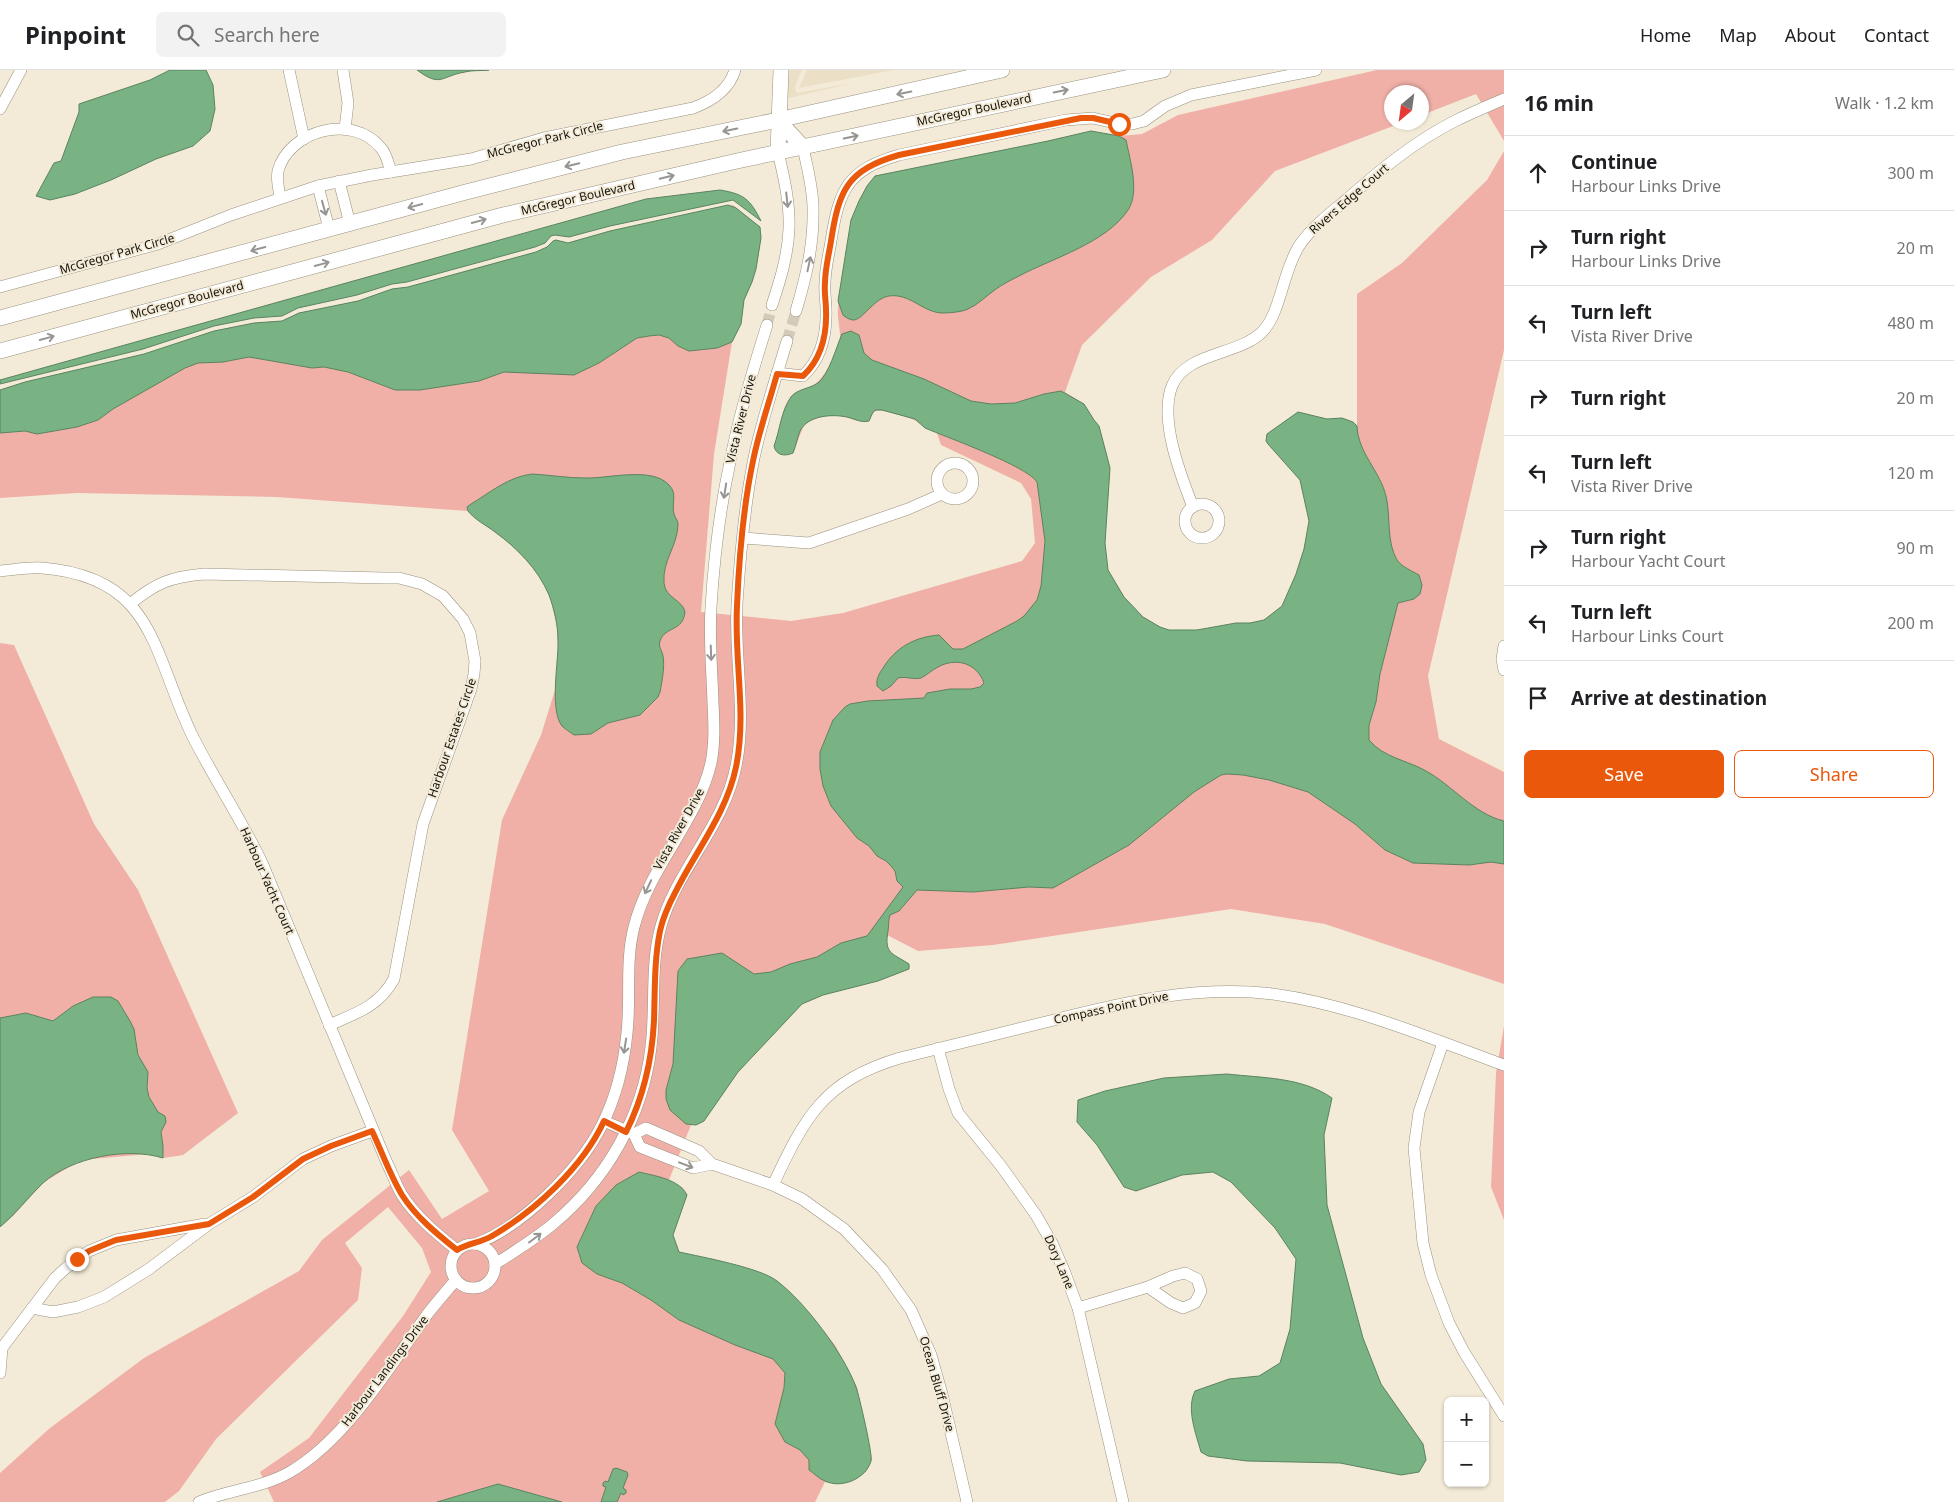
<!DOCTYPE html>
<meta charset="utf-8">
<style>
body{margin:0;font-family:"Noto Sans",sans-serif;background:#f2f2f2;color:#202124}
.controls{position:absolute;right:15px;bottom:15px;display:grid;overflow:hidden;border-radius:8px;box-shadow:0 1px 4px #0004}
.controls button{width:45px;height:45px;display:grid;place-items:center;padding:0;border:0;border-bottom:1px solid #e0e0e0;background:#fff;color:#202124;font:25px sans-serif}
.compass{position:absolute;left:1384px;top:15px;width:45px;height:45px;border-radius:50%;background:#fff;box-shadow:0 1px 4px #0004;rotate:209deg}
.stop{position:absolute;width:15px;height:15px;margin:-11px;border:4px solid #ea580c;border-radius:50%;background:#fff}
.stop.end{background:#ea580c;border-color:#fff;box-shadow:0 1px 5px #0008}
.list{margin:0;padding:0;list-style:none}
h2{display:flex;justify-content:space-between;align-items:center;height:65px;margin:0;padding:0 20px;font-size:21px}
h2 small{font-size:16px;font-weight:400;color:#757577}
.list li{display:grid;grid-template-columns:32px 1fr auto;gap:15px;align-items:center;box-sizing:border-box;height:75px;padding:0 20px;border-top:1px solid #e0e0e0}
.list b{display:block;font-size:19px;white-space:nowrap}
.list p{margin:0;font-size:16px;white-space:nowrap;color:#757577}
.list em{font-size:16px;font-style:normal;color:#757577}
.actions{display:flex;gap:10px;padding:15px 20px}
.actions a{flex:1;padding:11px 0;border:1px solid #ea580c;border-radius:8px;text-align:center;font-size:18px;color:#ea580c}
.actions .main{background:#ea580c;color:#fff}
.icon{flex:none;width:28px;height:28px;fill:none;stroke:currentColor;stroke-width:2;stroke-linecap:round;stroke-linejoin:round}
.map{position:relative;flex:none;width:1504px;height:1432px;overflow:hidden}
header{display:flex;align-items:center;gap:30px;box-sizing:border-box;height:70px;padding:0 25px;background:#fff;border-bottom:1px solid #e0e0e0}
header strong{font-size:24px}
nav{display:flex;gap:28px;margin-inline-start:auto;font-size:18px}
.search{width:350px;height:45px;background:#f2f2f2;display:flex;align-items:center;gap:12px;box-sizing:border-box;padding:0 18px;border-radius:8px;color:#757577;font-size:19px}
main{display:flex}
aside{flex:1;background:#fff}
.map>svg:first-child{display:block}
.built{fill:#ebe0c5}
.green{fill:#f0b0a8}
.water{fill:#79b384;stroke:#5b8360}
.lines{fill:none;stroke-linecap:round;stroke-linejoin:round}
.street-tunnel{stroke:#d2cbb9;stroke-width:11;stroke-dasharray:11 5.5;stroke-linecap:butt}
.street-casing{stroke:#98917f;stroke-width:12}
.secondary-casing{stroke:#98917f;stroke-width:16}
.street{stroke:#fff;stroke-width:11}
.secondary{stroke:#fff;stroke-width:15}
.oneway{stroke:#969592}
.route{stroke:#ea580c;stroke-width:6}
.labels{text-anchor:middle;stroke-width:4;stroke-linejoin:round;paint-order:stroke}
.street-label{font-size:12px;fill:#15130c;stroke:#f3ebd7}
</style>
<header>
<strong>Pinpoint</strong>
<div class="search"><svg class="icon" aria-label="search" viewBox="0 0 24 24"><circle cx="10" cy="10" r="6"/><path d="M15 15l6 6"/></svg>Search here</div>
<nav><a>Home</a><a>Map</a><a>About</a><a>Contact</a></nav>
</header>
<main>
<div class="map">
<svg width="1504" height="1432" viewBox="0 0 1504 1432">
<rect width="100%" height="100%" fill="#f3ebd7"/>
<g class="built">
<polygon points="787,0 802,0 795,16 796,22 798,23 857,12 785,29"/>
<polygon points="807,0 894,0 799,18"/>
</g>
<g class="green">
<path d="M 1377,0 L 1504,0 L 1504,71 L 1476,24 L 1422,45 L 1422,22 L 1392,22 L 1392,52 L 1401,53 L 1275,101 L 1212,170 L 1151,207 L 1082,275 L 1065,322 L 1084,334 L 1094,350 L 1099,356 L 1106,381 L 1110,398 L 1105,473 L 1108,500 L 1124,527 L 1143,547 L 1160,557 L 1169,560 L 1197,560 L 1236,553 L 1250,553 L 1264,550 L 1282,536 L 1296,504 L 1304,479 L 1309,451 L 1300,410 L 1268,374 L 1266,371 L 1267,364 L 1298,342 L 1327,349 L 1342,348 L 1357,355 L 1357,224 L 1402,193 L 1487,110 L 1504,81 L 1504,280 L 1428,606 L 1439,669 L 1504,702 L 1504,914 L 1325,854 L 1231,839 L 993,875 L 918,881 L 887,865 C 885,890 900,884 910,896 L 909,899 L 878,911 L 823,925 L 802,934 L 738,1002 L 704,1051 L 701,1053 L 691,1055 L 669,1110 L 683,1118 L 687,1125 L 673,1165 L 679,1182 L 751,1200 L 776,1210 L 797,1230 L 835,1275 L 857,1317 L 872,1389 L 866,1402 L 854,1410 L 841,1414 L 825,1412 L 815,1432 L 562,1432 L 498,1414 L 437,1432 L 274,1432 L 260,1402 L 309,1368 L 403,1246 L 431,1202 L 422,1178 L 388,1137 L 345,1173 L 362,1198 L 358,1230 L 216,1369 L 179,1421 L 165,1432 L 0,1432 L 0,1403 L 50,1358 L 144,1288 L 299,1201 L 322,1170 L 409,1100 L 442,1149 L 489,1121 L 452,1060 L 502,750 L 541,665 L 555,620 L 558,582 L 557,556 L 550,527 L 544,514 L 534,499 L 512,475 L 467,441 L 277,427 L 77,423 L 0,428 L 0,320 L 25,312 L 144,284 L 214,261 L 254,253 L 282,251 L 299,243 L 358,231 L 392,219 L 408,217 L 536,182 L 547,177 L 553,171 L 556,170 L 568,173 L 610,161 L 733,135 L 760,157 L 761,168 L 756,199 L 752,212 L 744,230 L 741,254 L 732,272 L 714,384 L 701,542 L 791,551 L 843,543 L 1022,491 L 1035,473 L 1031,429 L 1021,413 L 941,375 L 937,363 C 929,359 923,355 916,351 C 911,348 880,338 875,341 C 872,343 871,348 869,351 C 861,353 854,349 846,347 C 832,344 816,346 804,355 L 793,383 C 784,387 776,385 774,376 C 780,360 781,339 791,326 C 797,320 805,320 812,316 C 825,309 837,283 840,269 C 841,264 837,247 838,239 C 839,224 842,209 844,194 C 849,160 852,133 875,106 L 1048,71 L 1091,61 L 1119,66 L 1142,64 L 1178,45 Z"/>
<polygon points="0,573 14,575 94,754 138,820 238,1043 183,1085 163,1088 148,1084 81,1090 44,1112 13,1146 0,1157"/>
<polygon points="1504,956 1504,1150 1491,1117 1496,1003"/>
</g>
<g class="water">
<polygon points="170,0 206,0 213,15 215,39 210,61 193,76 156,89 111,110 75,124 50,130 36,126 54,93 61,91 79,42 79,34 150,10"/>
<path d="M 417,0 L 489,0 C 481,1 472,0 465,2 C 441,6 441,18 417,0 Z"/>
<path d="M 1091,61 L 1119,66 L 1126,70 C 1130,90 1140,122 1128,140 C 1106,173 1053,188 1019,206 C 1011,210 1003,214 996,219 C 986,226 979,234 968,239 C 962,242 949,243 942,243 C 922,242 910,223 889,226 C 874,228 862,251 853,250 C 850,250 845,247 843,245 L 838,231 L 851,150 L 859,131 L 867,116 L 875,106 L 1048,71 Z"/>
<path d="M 720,120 C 744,124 750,129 761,151 L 733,130 L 610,156 L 569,167 L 555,165 L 551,166 L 545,173 L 535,177 L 407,212 L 392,214 L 357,225 L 298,238 L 282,246 L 254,248 L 214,256 L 143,279 L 0,314 L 0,310 L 646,129 Z"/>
<polygon points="728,135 736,138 760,157 761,168 756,199 752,212 744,230 741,254 732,272 717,278 689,281 678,276 669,268 659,265 649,266 637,268 599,293 574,305 504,302 479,311 420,320 395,320 348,302 324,297 312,298 249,287 223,292 198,293 185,298 113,339 98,350 77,357 37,364 25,361 0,363 0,320 25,312 144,284 214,261 254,253 282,251 299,243 358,231 392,219 408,217 536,182 547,177 553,171 556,170 568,173 610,161"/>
<path d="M 851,261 L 859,265 L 864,283 L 872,290 L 924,309 L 971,331 L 991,334 L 1015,333 L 1044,324 L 1061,321 L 1084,334 L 1094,350 L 1099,356 L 1110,398 L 1105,473 L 1108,500 L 1124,527 L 1143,547 L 1160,557 L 1169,560 L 1197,560 L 1236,553 L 1250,553 L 1264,550 L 1282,536 L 1296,504 L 1304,479 L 1309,451 L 1300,410 L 1268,374 L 1266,371 L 1267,364 L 1298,342 L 1327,349 L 1342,348 L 1353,352 L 1357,356 C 1358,383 1380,401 1386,426 C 1391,447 1386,471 1397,490 C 1402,497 1412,501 1419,505 L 1422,515 L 1420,524 L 1414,529 L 1398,533 L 1380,604 L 1376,632 L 1369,655 L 1369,670 C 1384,688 1407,690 1426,701 C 1452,715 1474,744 1504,751 L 1504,794 L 1491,792 L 1469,795 L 1413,793 L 1385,780 L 1355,754 L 1308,722 L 1269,710 L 1243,705 L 1227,704 L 1221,705 L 1194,722 L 1129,775 L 1053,818 L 1029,817 L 973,822 L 917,820 L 899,841 L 890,845 C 888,851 889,855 888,861 C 884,884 892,883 909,894 L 909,899 L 878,911 L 823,925 L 802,934 L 738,1002 L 704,1051 L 696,1055 L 686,1054 L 670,1040 L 666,1029 L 666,1020 L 673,994 L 678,901 L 687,889 L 722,883 L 754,904 L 771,902 L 790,894 L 817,887 L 841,873 L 867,866 L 903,817 L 897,811 L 895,801 L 891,796 L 886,791 L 877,786 L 869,776 L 857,768 L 831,736 L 823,716 L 820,699 L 820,682 L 833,650 L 845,637 L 850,634 L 868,631 L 924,628 L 927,623 L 950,619 L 971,619 L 980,617 L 984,613 C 977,593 956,587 938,597 C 932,600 927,605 921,608 C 914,610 906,606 898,608 L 891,616 L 883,621 L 877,616 C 876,609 879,604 883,598 C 896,577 915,567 939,565 L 953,579 L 963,579 L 1017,551 L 1024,546 L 1037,530 L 1041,516 L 1045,471 L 1037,412 C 1027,396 946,367 925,358 L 915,349 L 882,340 L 876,340 L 873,342 L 869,351 C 861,353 855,349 847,347 C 832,344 808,345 800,361 C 797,368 796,376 793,383 C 784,387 776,385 774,376 C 780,360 781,341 791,327 C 797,319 809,319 818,313 C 829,304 836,278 842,264 Z"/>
<path d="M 532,404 C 550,405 567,408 585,408 C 607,409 652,396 669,415 C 678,424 671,433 674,444 C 675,448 678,450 678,454 C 678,475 662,491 664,513 C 665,528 683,530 685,542 C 683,562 665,556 660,571 C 658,577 662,580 663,586 C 665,596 662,611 660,622 L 658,627 L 640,645 L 608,653 L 591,664 L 574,665 C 570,662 565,659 562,656 C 549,639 559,590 558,570 C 558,555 554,538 549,525 C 538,499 517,478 495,462 C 486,455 475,450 468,441 L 467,437 L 471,434 C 491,422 508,407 532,404 Z"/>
<path d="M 93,927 L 111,927 L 118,931 L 130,951 L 134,959 L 138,985 L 148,1002 L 147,1018 L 149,1027 L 158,1042 L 165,1046 L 166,1052 L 161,1062 L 163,1076 L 163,1088 C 127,1077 72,1087 43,1113 C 28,1127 16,1144 0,1157 L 0,948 L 26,943 L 53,951 L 73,936 Z"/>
<path d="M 1227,1004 C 1262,1008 1302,1007 1332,1028 L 1324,1065 L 1327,1135 L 1363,1268 L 1381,1314 L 1423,1374 L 1426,1390 L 1419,1402 L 1401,1405 L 1340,1393 L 1247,1391 L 1208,1386 L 1201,1382 C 1196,1364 1186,1339 1195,1321 L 1229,1309 L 1259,1306 L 1280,1293 L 1290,1259 L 1296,1189 L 1275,1158 L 1231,1112 L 1213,1102 L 1182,1105 L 1136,1121 L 1124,1117 L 1097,1075 L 1077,1052 L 1078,1030 L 1105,1021 L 1164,1008 Z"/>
<path d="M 639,1102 C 655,1106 679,1109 687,1125 L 673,1165 L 679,1182 C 702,1187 761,1198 777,1211 C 805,1232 844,1284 856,1317 C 859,1325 873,1385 871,1391 C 866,1409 841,1419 825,1411 C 819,1409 814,1403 809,1400 L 809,1390 L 800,1380 L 785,1372 L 775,1354 L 784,1318 L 785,1303 L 773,1289 L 735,1275 L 679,1250 L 651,1230 L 622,1213 L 597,1204 L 582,1193 L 577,1177 L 596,1136 L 616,1115 Z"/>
<polygon points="616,1398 627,1402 628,1405 623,1418 626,1420 626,1423 623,1425 621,1423 617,1432 601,1432 606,1417 603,1416 603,1413 605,1411 608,1412 613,1399"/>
<polygon points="498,1414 562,1432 437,1432"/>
</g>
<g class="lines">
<g class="street-tunnel">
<polyline points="767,255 772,235"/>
<polyline points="787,271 796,241"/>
</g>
<g class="street-casing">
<g id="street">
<polyline points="289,0 304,69"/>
<polyline points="343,0 348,33 345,59"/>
<polyline points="0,39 21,0"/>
<polyline points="339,111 350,154"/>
<polyline points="318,116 329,159"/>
<path d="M 280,127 C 279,119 276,110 278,101 C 289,60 353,43 381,78 C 387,85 388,93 391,102"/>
<path d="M 0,217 L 158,174 L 231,145 L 318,116 L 372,105 L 471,89 L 544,68 L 693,38 C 712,31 729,20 735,0"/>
<path d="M 772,235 C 780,211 788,185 789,159 C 790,133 784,107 778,82"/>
<path d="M 796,241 C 806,207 814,175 813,138 C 813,118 807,97 803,77"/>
<path d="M 777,303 L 803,306 C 821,289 827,265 826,239 C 826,230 824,222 825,213 C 825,199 829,184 831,171 C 839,120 847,100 899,85 L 1066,50 L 1093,48 L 1119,54 L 1132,54 L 1144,51 L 1165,36 L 1191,25 L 1316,0"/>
<circle cx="955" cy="411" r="18"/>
<circle cx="1202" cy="451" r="17"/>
<path d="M 1193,437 C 1180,404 1159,349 1172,316 C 1186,281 1241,286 1264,260 C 1281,240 1283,201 1299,176 C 1311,158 1329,144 1345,131 C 1379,101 1415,71 1455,51 C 1471,43 1488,36 1504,29"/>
<polyline points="743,468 809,473 908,439 942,424"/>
<path d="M 0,501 C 13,500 28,497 42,498 C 155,507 152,582 192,665 C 214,709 242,750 263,795 L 387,1093 C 392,1103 396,1115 402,1125 C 416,1147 437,1164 457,1180"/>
<path d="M 130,534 C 156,513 170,507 204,504 L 385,508 L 399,508 L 422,514 L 443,526 L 463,549 L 470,563 L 475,591 L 474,604 L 471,619 L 423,754 L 394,909 C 379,936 357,943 329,955"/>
<polyline points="1504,576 1502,589 1504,600"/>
<polyline points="1443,973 1419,1042 1414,1078 1423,1173 1431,1205 1449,1253 1464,1282 1504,1346"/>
<polyline points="938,978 949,1019 958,1043 1001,1096 1036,1145 1052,1173 1065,1203 1078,1238 1123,1432"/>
<polyline points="604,1051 634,1064 640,1077 693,1098 712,1094"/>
<polyline points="634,1064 646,1058 699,1081 712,1094 773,1115 802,1129 844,1159 882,1199 911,1240 931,1285 942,1324 967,1432"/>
<path d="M 773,1115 C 805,1047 823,1011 900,988 C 950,976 1000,963 1050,951 C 1124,932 1197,915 1273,924 C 1353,935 1429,968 1504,995"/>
<path d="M 475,1174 C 522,1157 580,1099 602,1055 C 616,1027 624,994 627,963 C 631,927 625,892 634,857 C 649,797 698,750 711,693 C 715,673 714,653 713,633 C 712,601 709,569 711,537 C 714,488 720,439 730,392 C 739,345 753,300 767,255"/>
<circle cx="473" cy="1196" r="22"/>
<path d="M 495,1194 C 514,1182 535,1169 553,1154 C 607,1109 643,1046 651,977 C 656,936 650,895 661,856 C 677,799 725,755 736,696 C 747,643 734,588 737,534 C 740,487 744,439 753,393 C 761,352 775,311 787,271"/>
<polygon points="1185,1203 1197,1209 1201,1221 1195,1233 1183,1238 1171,1233 1148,1217 1173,1206"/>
<polyline points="32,1238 53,1242 78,1237 104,1227 149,1199 209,1154 253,1127 303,1089 331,1076 372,1061"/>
<polyline points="1078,1238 1148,1217"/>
<polyline points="0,1278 2,1278 0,1303"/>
<polyline points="2,1278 55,1208 66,1198 89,1181 116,1170 205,1154"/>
<path d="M 199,1432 C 228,1420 262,1418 290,1402 C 348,1368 390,1295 429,1242 C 438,1231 447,1220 456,1210"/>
</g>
</g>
<g class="secondary-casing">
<g id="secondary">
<polyline points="778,50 803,77"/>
<polyline points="778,82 781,0"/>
<polyline points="0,248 466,122 622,82 778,50 1002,0"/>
<polyline points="0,281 503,145 737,91 1163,0"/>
</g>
</g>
<use href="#street" class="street"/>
<use href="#secondary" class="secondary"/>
</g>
<defs><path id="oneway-shaft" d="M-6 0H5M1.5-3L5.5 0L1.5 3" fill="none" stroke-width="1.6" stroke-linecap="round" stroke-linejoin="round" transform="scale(1.25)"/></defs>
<g class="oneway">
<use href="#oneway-shaft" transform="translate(1061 21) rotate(-12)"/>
<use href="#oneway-shaft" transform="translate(904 23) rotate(168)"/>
<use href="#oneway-shaft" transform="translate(730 60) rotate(168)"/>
<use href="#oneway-shaft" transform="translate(851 67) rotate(-12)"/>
<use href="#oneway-shaft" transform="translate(572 95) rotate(166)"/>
<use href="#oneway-shaft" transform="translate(667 107) rotate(-13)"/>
<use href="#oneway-shaft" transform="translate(787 130) rotate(84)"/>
<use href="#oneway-shaft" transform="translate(415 136) rotate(165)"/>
<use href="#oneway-shaft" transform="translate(324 138) rotate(74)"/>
<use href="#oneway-shaft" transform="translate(479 151) rotate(-15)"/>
<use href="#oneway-shaft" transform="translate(258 179) rotate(165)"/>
<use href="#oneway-shaft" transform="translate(322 194) rotate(-15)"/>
<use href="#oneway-shaft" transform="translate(809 194) rotate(-78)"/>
<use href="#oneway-shaft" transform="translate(47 268) rotate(-15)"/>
<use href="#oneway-shaft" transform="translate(725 421) rotate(99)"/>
<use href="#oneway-shaft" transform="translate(711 583) rotate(88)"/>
<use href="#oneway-shaft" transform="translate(648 817) rotate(115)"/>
<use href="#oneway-shaft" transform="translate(625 976) rotate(99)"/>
<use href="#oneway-shaft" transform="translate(686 1095) rotate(21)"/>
<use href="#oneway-shaft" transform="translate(535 1168) rotate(-37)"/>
</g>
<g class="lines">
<path class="route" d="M 77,1189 L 89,1181 L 116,1170 L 209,1154 L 253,1127 L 303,1089 L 331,1076 L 372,1061 C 382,1082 390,1105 402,1125 C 416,1147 437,1164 457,1180 C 468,1173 480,1173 492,1166 C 535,1141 583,1097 604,1051 L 626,1062 C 643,1028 652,989 654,951 C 655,921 654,891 660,861 C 663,847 669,834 676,821 C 696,781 727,742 736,697 C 747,644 734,590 737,536 C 739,488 743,438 753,391 C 759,361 769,333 777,304 L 803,306 C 821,289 827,265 826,240 C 826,231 824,222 825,213 C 825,199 829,184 831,171 C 839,120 847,100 899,85 L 1081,48 L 1093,48 L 1119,54"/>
</g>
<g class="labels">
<g class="street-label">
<text transform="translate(974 40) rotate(-12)" y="4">McGregor Boulevard</text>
<text transform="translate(545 70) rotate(-14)" y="4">McGregor Park Circle</text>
<text transform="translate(578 128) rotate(-13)" y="4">McGregor Boulevard</text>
<text transform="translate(1349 129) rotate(-41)" y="4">Rivers Edge Court</text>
<text transform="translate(117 184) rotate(-16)" y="4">McGregor Park Circle</text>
<text transform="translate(187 230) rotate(-15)" y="4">McGregor Boulevard</text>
<text transform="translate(741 349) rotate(-76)" y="4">Vista River Drive</text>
<text transform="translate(452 668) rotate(-71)" y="4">Harbour Estates Circle</text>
<text transform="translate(679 759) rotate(-61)" y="4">Vista River Drive</text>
<text transform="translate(267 811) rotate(66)" y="4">Harbour Yacht Court</text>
<text transform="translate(1111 938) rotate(-12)" y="4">Compass Point Drive</text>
<text transform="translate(1059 1192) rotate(67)" y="4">Dory Lane</text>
<text transform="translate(385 1301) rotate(-53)" y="4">Harbour Landings Drive</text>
<text transform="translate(937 1314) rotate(74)" y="4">Ocean Bluff Drive</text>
</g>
</g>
</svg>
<div class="controls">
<button>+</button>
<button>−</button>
</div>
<svg class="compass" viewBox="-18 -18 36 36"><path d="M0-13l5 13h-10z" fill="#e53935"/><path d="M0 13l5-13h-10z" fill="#757577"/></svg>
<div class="stop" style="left:1119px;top:54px"></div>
<div class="stop end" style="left:77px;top:1189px"></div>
</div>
<aside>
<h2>16 min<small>Walk · 1.2 km</small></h2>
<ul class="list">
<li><svg class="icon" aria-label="ahead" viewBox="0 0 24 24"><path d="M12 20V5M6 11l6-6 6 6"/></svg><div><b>Continue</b><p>Harbour Links Drive</p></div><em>300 m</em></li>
<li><svg class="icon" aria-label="right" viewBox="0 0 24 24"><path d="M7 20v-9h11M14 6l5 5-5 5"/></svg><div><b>Turn right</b><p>Harbour Links Drive</p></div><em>20 m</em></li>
<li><svg class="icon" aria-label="left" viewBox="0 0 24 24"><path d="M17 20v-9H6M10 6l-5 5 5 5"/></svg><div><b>Turn left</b><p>Vista River Drive</p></div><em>480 m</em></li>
<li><svg class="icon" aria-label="right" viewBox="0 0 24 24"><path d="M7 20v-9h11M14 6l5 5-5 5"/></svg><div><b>Turn right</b></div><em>20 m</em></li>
<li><svg class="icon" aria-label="left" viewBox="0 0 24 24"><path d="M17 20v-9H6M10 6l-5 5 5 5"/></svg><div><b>Turn left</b><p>Vista River Drive</p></div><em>120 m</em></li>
<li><svg class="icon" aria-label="right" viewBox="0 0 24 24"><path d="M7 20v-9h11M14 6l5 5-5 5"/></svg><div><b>Turn right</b><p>Harbour Yacht Court</p></div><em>90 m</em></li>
<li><svg class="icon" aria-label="left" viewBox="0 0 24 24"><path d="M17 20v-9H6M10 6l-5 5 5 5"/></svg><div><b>Turn left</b><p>Harbour Links Court</p></div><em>200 m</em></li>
<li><svg class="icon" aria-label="arrive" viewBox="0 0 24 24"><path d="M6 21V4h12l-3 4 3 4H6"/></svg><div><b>Arrive at destination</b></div></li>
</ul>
<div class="actions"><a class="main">Save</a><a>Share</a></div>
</aside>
</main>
